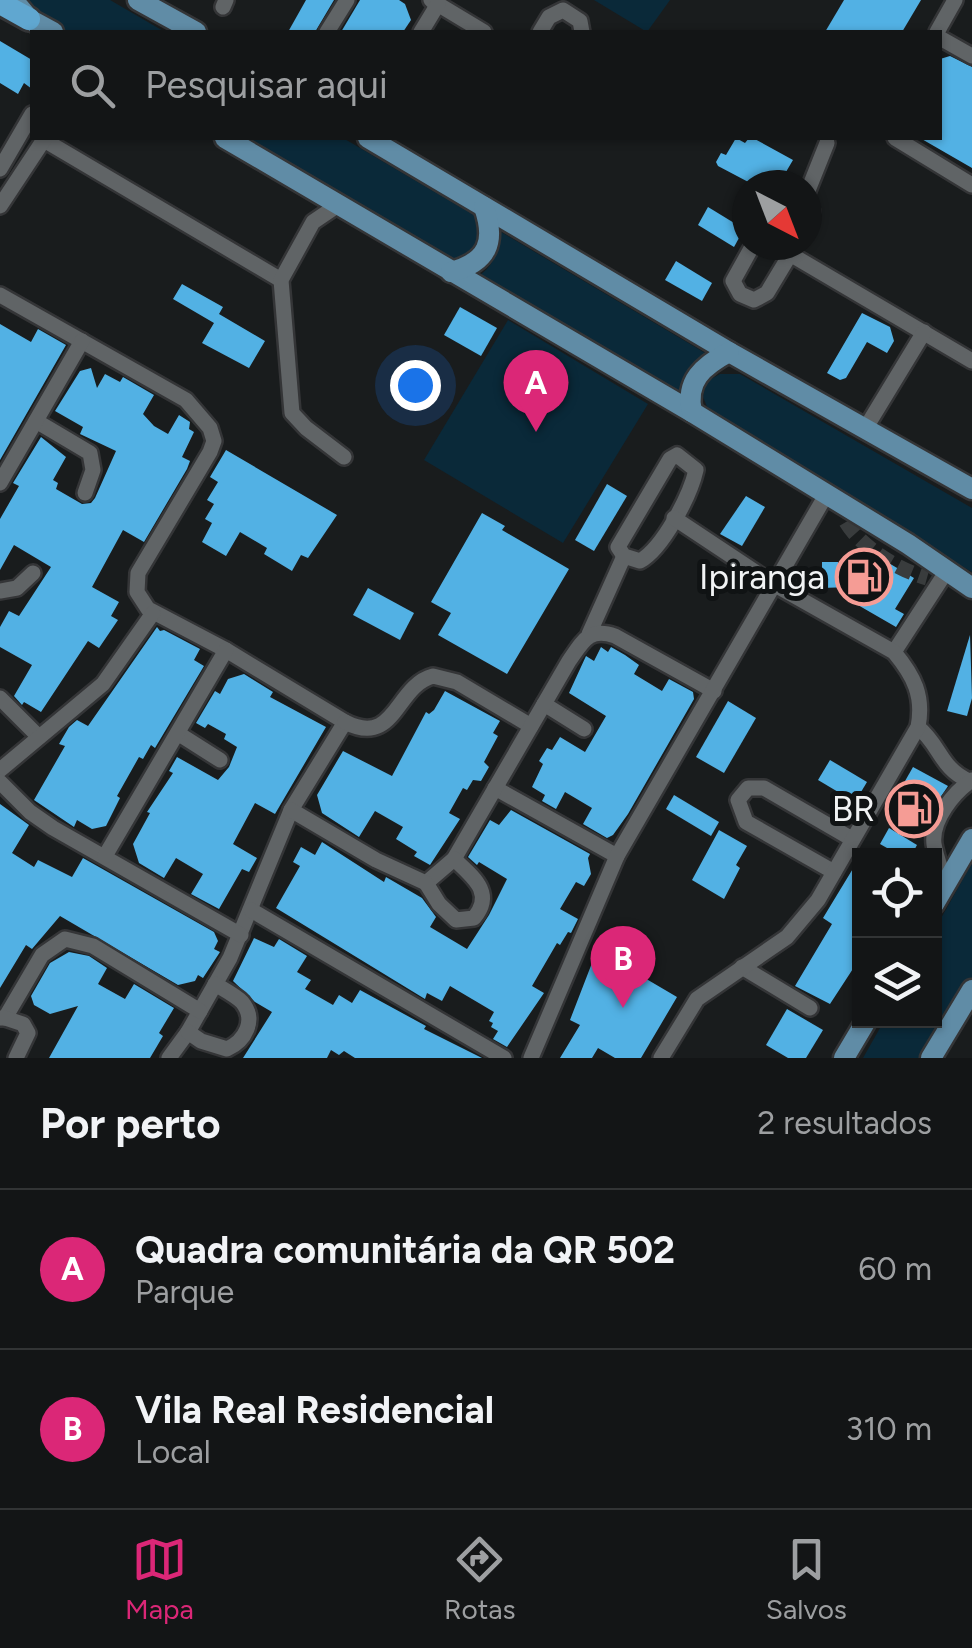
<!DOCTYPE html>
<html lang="pt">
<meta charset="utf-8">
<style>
body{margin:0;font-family:Figtree,sans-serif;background:#202223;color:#f1f3f6}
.controls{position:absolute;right:30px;bottom:30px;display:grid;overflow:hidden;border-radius:0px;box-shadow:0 2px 8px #0004}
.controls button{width:90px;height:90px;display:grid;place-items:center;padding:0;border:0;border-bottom:2px solid #323435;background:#131516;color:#f1f3f6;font:50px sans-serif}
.compass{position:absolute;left:732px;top:170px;width:90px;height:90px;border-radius:50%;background:#131516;box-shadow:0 2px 8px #0004;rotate:138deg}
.you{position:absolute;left:415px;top:385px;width:35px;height:35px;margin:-25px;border:8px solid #fff;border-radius:50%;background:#1a73e8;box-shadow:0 0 0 15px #1a73e833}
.badge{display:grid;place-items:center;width:65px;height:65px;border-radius:50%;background:#db2777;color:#fff;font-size:32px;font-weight:700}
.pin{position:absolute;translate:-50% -82px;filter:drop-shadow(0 2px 5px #0008)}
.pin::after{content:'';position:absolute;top:52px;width:35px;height:30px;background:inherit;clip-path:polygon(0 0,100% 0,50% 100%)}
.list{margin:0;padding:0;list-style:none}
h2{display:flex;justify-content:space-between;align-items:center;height:130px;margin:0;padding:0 40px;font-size:42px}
h2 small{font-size:32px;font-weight:400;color:#9d9fa1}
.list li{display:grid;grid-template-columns:65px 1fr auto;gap:30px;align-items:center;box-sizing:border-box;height:160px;padding:0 40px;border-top:2px solid #323435}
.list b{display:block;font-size:38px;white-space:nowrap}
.list p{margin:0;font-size:32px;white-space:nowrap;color:#9d9fa1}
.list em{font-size:32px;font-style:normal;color:#9d9fa1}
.icon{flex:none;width:55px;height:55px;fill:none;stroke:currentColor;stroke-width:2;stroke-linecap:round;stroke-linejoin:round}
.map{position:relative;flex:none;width:972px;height:1058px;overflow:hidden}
.search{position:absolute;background:#131516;box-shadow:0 2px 8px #0004;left:30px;right:30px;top:30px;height:110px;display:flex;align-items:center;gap:25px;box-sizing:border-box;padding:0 35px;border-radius:0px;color:#9d9fa1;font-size:38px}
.sheet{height:450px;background:#131516}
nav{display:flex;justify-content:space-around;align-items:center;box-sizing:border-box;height:140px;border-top:2px solid #323435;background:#131516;font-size:28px;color:#9d9fa1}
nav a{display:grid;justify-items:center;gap:5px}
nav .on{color:#db2777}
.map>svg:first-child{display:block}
.green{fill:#0a2939}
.building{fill:#52b1e4}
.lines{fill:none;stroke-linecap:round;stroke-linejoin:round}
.minor-tunnel{stroke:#393c3d;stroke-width:15;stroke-dasharray:15 8;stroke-linecap:butt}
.minor-casing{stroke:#343537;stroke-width:20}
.major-casing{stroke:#343537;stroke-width:25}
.highway-casing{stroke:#343537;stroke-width:28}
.minor{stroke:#606466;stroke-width:15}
.major{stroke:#608ca6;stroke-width:20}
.highway{stroke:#60a7d0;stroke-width:22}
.labels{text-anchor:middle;stroke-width:10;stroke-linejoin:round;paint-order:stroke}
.poi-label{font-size:35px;fill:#f1f3f4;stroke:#101314;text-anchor:end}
</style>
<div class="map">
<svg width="972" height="1058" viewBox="0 0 972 1058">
<rect width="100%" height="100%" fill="#191c1d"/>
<g class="green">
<polygon points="27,0 110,0 165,32 60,32 26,9"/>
<polygon points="594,0 670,0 647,32"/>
<polygon points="230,138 343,138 474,215 482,237 478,254 450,267"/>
<path d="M 496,229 L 712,357 L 685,407 L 469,282 C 493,269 500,255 496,229 Z"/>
<polygon points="508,320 648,404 563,543 424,460"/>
<polygon points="720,374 740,374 972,508 972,572 765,454 710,414 703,397 706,382"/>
<polygon points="972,863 972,979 924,1058 863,1058 884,1021 934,1021 935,929"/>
</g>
<g class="building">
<polygon points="306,0 334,0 315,32 288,32"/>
<polygon points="360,0 399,0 405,4 411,20 403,32 341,32"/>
<polygon points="844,0 921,0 902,32 825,32"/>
<polygon points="0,41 32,60 32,89 24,83 18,94 0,83"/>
<polygon points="950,56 972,67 972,168 920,138 940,138 940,59"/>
<polygon points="736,138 745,143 749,138 753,138 793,160 783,177 775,176 770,185 754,185 718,166 716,162 721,153 726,155"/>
<polygon points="708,207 744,229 734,247 698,225"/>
<polygon points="676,261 712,283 702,301 665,280"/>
<polygon points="182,284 223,307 219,314 265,341 249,368 202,343 214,323 173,299"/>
<polygon points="460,307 497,328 481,356 444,335"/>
<polygon points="862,313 890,327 894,341 887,353 867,342 846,378 840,380 827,373"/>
<polygon points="0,324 31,342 38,329 66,345 0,460"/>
<polygon points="91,368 97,388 105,374 120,382 123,377 154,395 143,414 154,426 168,434 179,415 190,422 189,429 194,432 182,457 190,461 187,469 144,542 123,530 92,587 119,602 111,616 118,620 99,648 88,641 41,712 24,702 22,705 14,696 32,665 0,647 0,627 9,611 19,616 51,567 14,545 0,570 0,519 19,486 13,483 41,437 66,457 53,480 58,483 56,489 82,504 91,503 95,498 116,451 80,434 83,427 55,411 80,371"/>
<polygon points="226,450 337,515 308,558 301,555 292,571 264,554 267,548 240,532 226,556 202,542 212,523 205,519 214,504 207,500 218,482 210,477"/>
<polygon points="607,484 627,496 594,551 575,540"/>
<polygon points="746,496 765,507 742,546 720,534"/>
<polygon points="482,513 505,526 502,530 569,569 507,674 438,635 451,613 431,602"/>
<polygon points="865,549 914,578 895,609 904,614 896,627 844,597 850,587 822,588 822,562 838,562 845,583"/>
<polygon points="368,588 414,613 400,640 353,615"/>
<polygon points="157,627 160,631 164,630 200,649 194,660 204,666 155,748 151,745 143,759 139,757 117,796 120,798 106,826 92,829 77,820 74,827 34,800 65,746 59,744 69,727 77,720 88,726"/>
<polygon points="970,635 972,698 967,716 947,711"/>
<polygon points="601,647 608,652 611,647 625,655 639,665 634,674 662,691 669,679 693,692 694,699 628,814 613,835 607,838 583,824 592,808 565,792 556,809 542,801 545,795 532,787 543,764 539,761 547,748 552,750 560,737 585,752 606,716 569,693 586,656 594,661"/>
<polygon points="244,674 273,692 270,697 326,727 275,814 255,803 233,844 257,858 249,872 242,869 219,909 191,894 203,874 176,858 164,878 139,863 133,844 150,813 147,812 173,773 169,771 177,757 218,780 229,767 237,747 224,739 226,734 208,724 205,728 196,723 215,691 220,694 228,679"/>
<polygon points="445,691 500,721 493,733 498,736 484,762 489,767 481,781 473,780 467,790 463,788 449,813 460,819 430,865 414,856 417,852 396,839 403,827 375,811 359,837 322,813 317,795 343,751 392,776 426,712 429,714 434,710"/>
<polygon points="728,701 756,718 724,773 696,757"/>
<polygon points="830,760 867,782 855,802 818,780"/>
<polygon points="913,767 948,786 928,816 896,797"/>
<polygon points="674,795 719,822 711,836 666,809"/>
<polygon points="0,804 29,825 12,853 34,867 38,860 72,877 83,858 214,932 218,941 214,949 220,952 203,978 198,975 195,981 178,985 60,916 32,949 26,945 0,988"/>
<polygon points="511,810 590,854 588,858 591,874 584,886 576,882 560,909 578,919 571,933 568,932 560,945 557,943 532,986 544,993 507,1047 493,1039 498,1031 491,1027 493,1023 489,1021 494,1012 450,986 442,1001 427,993 425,999 276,908 300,866 293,862 301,847 315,855 322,842 384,882 386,877 422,898 436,917 430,927 467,949 489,915 507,879 479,862 477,865 468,857 490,820 499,825"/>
<polygon points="889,828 917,845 911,856 901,856 880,844"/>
<polygon points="719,830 747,846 736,865 740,868 724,899 692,880"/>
<polygon points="860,857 860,958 830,1004 795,986 832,924 823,918"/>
<polygon points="254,938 274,947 279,939 307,956 297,972 311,980 305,989 333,1005 339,995 352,1003 360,990 426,1026 424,1029 482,1058 355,1058 344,1051 339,1055 331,1050 327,1058 243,1058 272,1012 255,1002 233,981"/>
<polygon points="597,950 677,997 641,1058 615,1058 598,1048 592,1058 560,1058 580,1025 570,1020"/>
<polygon points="69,952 89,956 107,968 98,984 125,999 134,984 174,1008 159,1033 163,1036 150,1058 49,1058 78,1006 50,1014 34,1005 31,996 50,963"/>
<polygon points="787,1009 823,1030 806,1058 788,1058 766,1045"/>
</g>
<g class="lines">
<path class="minor-tunnel" d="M 846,522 C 861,547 898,570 927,578"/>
<g class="minor-casing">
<g id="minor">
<polyline points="431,0 484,32"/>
<polyline points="223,7 226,0"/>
<polyline points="327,32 347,0"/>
<polyline points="421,32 438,4"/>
<polyline points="540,32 549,17 563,10 580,21 582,32"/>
<polyline points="937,32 955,0"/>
<polyline points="940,38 972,56"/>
<polyline points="895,138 972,185"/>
<polyline points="44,140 281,280"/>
<polyline points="0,169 32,114"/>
<polyline points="807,193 827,143"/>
<polyline points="807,197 812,212 807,226"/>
<polyline points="338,205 313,222 281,280 292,413 306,428 344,457"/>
<polyline points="0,206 45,138"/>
<polyline points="753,245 733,281 740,294 754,300 767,293 794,248"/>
<polyline points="790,254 972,361"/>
<polyline points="0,295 186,400 210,428 214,441 210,452 138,573 137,592 148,609 226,650 345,722 291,810 230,958 188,1032 169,1058"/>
<polyline points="36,421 90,453 93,470 85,493"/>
<polyline points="865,429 924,332"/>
<path d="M 677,455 L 696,470 C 690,496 663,548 640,561 L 624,556 L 618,547 L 670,459 Z"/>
<polyline points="0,483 82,341"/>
<polyline points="0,591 17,588 33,573"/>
<polyline points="589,634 624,556"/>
<polyline points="894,652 948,569"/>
<polyline points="0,698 39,737"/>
<polyline points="544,704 584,729"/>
<path d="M 345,722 C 396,748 395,686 433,676 L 457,682 L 531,726"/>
<path d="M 918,727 C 941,746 940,768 969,781"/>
<polyline points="179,734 220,760"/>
<polyline points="0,770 103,684 153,613"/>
<polyline points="0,782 30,812 53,828 241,935"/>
<polyline points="495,788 617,856"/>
<path d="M 291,810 L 376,860 L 426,883 L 454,859 L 569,661 C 583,641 589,627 615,636 L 714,691"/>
<polyline points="105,856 226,650"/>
<polyline points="834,872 746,822 738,800 748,788 764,788 852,839"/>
<path d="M 426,883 L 439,904 L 456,920 L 474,918 C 495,893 473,877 454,859"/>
<path d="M 946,885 C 942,871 936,857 934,844 C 931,820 954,792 972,780"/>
<polyline points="251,910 504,1058"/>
<polyline points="742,967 810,1008"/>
<polyline points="0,1018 5,1018 42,955 65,939 93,946 200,1011"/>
<polyline points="5,1018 23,1024 28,1033 16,1058"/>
<path d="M 188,1032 L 201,1041 L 227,1049 C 245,1041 257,1020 242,1002 C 235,995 223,989 215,984"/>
<polyline points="531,1058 617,856 826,495"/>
<path d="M 661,1058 L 697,999 L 787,937 L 818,900 L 918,727 C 924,696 914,676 894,652 L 775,585 L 674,518"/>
</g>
</g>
<g class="major-casing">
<g id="major">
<polyline points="138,0 196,32"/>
<polyline points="19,7 29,19 53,32"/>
<polyline points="225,138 692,412 908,544 972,588"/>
<polyline points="368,138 729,352 972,489"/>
<path d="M 451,272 C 488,262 496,242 484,207"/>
<path d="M 692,412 C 685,381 703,366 729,352"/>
<polyline points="934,904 972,839"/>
<polyline points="844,1058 866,1021"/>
<polyline points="931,1058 972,990"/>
</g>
</g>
<g class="highway-casing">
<polyline id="highway" points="0,3 29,19"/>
</g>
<use href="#minor" class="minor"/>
<use href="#major" class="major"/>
<use href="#highway" class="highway"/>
</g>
<defs>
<g id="fuel-ring" transform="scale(2.875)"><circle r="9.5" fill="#101314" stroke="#f59c95" stroke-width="1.5"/><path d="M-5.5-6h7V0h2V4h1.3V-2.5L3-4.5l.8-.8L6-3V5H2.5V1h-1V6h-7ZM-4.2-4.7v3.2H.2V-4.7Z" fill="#f59c95"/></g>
</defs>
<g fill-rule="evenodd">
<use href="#fuel-ring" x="864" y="577"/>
<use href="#fuel-ring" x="914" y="809"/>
</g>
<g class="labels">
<g class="poi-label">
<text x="825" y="589">Ipiranga</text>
<text x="875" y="821">BR</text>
</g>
</g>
</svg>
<div class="controls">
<button><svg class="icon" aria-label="locate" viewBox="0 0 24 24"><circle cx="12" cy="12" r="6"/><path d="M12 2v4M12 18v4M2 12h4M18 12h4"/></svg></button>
<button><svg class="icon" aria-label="layers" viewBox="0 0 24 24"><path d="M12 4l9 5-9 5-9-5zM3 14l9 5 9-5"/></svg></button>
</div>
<svg class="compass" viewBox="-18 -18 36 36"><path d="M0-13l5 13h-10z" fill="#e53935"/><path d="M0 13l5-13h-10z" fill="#9d9fa1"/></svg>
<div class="you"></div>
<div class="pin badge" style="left:536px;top:432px">A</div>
<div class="pin badge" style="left:623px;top:1008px">B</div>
<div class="search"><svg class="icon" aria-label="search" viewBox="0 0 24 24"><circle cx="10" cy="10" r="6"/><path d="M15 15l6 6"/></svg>Pesquisar aqui</div>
</div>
<section class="sheet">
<h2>Por perto<small>2 resultados</small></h2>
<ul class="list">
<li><span class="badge">A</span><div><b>Quadra comunitária da QR 502</b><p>Parque</p></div><em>60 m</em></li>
<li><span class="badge">B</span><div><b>Vila Real Residencial</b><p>Local</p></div><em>310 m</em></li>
</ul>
</section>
<nav>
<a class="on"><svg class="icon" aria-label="map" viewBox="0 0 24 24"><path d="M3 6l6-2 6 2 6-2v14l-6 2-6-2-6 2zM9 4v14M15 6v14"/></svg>Mapa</a>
<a><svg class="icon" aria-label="directions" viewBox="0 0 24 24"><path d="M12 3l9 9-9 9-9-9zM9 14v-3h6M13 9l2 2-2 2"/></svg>Rotas</a>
<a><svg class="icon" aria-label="saved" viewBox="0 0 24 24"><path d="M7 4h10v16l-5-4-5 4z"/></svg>Salvos</a>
</nav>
